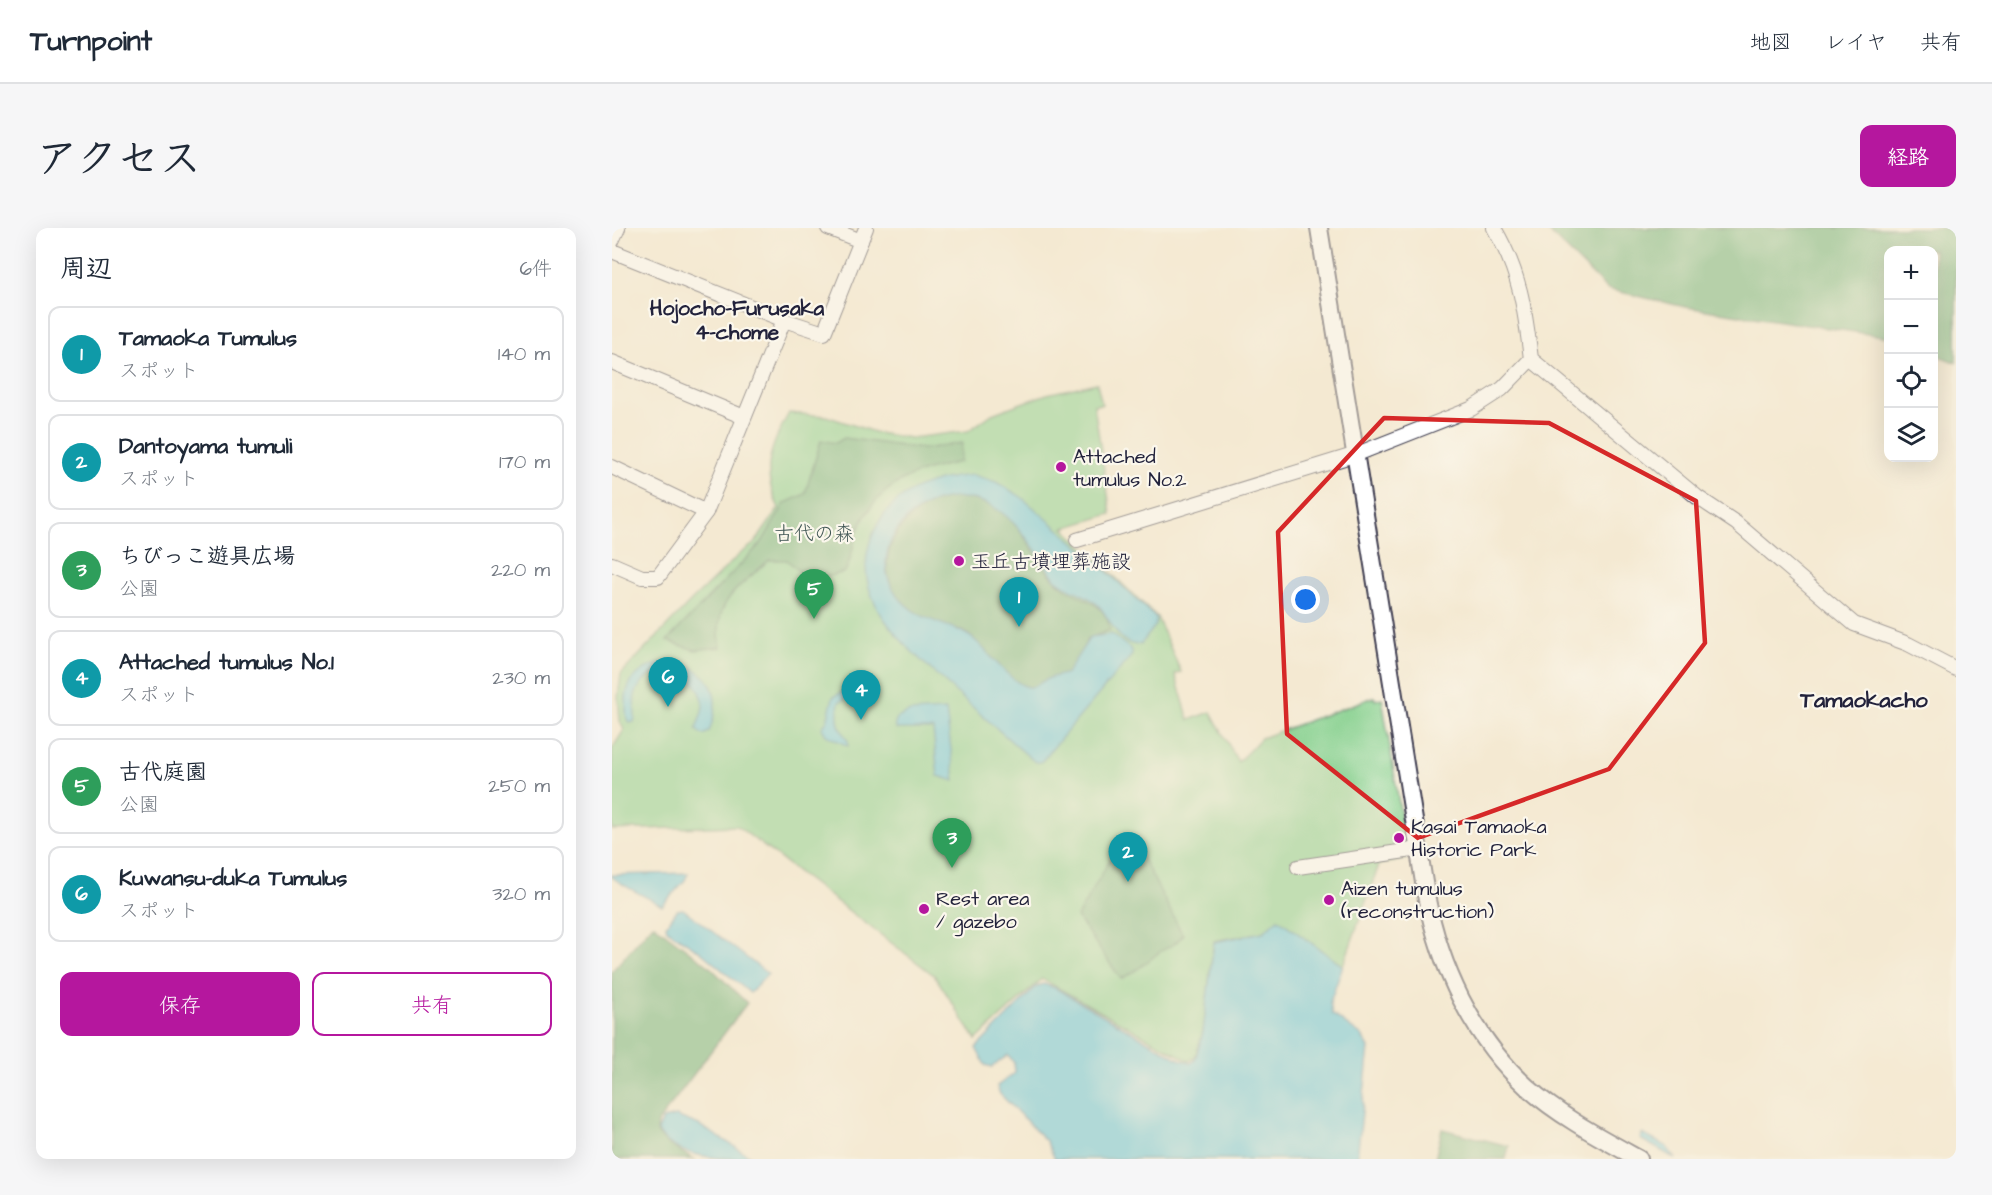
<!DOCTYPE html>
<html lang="ja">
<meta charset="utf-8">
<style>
body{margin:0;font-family:"Architects Daughter","Klee One",sans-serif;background:#f6f6f7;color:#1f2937}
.controls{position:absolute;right:18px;top:18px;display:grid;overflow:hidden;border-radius:12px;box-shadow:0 6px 24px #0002}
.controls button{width:54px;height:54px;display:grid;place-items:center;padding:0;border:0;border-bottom:2px solid #e0e1e3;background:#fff;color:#1f2937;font:30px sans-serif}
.you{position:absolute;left:694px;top:372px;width:21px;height:21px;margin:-15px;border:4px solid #fff;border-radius:50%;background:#1a73e8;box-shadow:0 0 0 9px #1a73e833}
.badge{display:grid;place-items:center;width:39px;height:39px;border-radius:50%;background:#b5179e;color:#fff;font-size:20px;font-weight:700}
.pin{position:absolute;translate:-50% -50px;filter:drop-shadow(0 2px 3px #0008)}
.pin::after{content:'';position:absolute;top:32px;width:21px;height:18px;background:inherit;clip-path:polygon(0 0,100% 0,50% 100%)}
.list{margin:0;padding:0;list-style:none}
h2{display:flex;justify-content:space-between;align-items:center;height:78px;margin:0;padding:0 24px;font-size:26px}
h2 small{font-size:20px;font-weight:400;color:#747a83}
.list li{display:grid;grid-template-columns:39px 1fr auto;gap:18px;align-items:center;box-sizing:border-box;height:96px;margin:0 12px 12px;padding:0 12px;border:2px solid #e0e1e3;border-radius:12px}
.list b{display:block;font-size:22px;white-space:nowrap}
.list p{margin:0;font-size:20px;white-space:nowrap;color:#747a83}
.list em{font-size:20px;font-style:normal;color:#747a83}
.actions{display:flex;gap:12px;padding:18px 24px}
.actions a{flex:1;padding:14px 0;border:2px solid #b5179e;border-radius:12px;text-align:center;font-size:21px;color:#b5179e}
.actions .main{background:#b5179e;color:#fff}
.icon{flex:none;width:33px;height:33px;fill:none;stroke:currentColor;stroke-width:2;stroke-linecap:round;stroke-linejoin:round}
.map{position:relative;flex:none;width:1344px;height:931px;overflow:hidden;border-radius:12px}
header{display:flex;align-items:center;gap:36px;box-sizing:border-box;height:84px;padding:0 30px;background:#fff;border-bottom:2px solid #e0e1e3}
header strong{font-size:28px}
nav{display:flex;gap:33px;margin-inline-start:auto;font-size:21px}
.intro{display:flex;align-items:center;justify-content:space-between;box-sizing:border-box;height:144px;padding:0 36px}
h1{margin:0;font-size:42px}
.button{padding:15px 27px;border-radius:12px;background:#b5179e;color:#fff;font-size:21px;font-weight:700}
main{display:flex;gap:36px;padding:0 36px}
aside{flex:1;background:#fff;border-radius:12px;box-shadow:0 6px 24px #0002}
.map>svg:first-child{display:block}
.green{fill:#85d08e;stroke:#547964;stroke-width:1.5}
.forest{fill:#6cb279;stroke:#476a5a;stroke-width:1.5}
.water{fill:#5fc5dd;stroke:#40748c;stroke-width:1.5}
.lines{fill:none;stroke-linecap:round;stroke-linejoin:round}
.minor-casing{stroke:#424052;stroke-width:16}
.tertiary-casing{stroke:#424052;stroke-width:20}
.minor{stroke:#fff;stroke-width:14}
.tertiary{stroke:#fff;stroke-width:16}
.marked{fill:none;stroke:#d62828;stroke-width:4.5;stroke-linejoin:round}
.poi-dot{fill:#b5179e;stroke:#fbf7ec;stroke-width:2}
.labels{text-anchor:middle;stroke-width:4.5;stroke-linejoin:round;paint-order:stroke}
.poi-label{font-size:20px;fill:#22223b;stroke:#fbf7ec;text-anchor:start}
.park-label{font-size:20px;fill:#405654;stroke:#fbf7ec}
.neighbourhood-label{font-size:21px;font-weight:bold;fill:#22223b;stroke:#fbf7ec}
.quarter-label{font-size:22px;font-weight:bold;fill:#22223b;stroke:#fbf7ec}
</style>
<header>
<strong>Turnpoint</strong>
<nav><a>地図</a><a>レイヤ</a><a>共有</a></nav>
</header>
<div class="intro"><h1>アクセス</h1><a class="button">経路</a></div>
<main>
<aside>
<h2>周辺<small>6件</small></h2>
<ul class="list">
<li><span class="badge" style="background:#0f9aa8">1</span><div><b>Tamaoka Tumulus</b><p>スポット</p></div><em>140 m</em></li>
<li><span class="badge" style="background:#0f9aa8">2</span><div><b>Dantoyama tumuli</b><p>スポット</p></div><em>170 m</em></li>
<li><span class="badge" style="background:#2e9e5b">3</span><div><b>ちびっこ遊具広場</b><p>公園</p></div><em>220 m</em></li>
<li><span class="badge" style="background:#0f9aa8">4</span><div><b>Attached tumulus No.1</b><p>スポット</p></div><em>230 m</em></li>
<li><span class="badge" style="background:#2e9e5b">5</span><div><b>古代庭園</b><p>公園</p></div><em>250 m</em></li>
<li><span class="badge" style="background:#0f9aa8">6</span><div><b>Kuwansu-duka Tumulus</b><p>スポット</p></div><em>320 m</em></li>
</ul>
<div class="actions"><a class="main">保存</a><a>共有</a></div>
</aside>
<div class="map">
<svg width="1344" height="931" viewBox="0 0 1344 931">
<rect width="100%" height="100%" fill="#fbf7ec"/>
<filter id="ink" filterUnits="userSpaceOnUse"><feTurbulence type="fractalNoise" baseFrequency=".0167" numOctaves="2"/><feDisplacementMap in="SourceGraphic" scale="12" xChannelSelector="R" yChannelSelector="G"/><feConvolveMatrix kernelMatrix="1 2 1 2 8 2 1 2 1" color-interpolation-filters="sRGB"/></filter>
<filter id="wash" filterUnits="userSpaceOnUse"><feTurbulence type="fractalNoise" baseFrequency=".008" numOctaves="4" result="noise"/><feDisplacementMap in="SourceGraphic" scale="24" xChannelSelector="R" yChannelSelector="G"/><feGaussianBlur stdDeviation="1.35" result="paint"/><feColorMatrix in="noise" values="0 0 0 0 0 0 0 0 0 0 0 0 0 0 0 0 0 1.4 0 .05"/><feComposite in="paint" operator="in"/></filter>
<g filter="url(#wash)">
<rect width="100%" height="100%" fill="#f4e9d2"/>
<path class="green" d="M 485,155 L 490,176 L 482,177 L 499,286 L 452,300 L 545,389 L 569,444 L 563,446 L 577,492 L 599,484 L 626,534 L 649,510 L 762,469 L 763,472 L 770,470 L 796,631 L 767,637 L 731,738 L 666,691 L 651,704 L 602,713 L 591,804 L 583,830 L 577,833 L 430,751 L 364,812 L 323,748 L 125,598 L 0,602 L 0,521 L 12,502 L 8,494 L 6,469 L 9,446 L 80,372 L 128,326 L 143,315 L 167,280 C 148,244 158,218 177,185 L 214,188 L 265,205 L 299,210 L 356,203 L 380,186 L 401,178 L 435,166 Z"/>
<g class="forest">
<polygon points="933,0 1344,0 1344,135 1322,126 1322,22 1276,22 1276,109 1073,79 995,61"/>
<path d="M 232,210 L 312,221 L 350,215 L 348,234 C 303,244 267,254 247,300 C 240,315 241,330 233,344 L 198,353 L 175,332 L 157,332 C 126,361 99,373 109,419 L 83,422 L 55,413 L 150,314 L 173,275 L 193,266 L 209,212 L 224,215 Z"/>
<path d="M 335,269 C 354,269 372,272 388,283 C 415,302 425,338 450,358 C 468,372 495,373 498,402 L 475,411 C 471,422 465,439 454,446 C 449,449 442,448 436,451 C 429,453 424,460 416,459 C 398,457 370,415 354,405 C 345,399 334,399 324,396 C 313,392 301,384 293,376 C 251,338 290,279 335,269 Z"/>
<path d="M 504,621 L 519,628 L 529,627 L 571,707 C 561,720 555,718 545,726 C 533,736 523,744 509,751 L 465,689 Z"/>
<path d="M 41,696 L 97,738 L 135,775 L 46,894 L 45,904 C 55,919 67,922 82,931 L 0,931 L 0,743 Z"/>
<polygon points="830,901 897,918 894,931 823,931"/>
</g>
<g class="water">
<path d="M 361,247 L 384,254 L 408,268 L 485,334 L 544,390 L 543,398 L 529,416 C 507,421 498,390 487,378 C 475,365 456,363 443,351 C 430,331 409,298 389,284 C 326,238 244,313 285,367 C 309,399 342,392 366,415 C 377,425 402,458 417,459 C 424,460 427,455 433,452 C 440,448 448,448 455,445 L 478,409 L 500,406 L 520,422 L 520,427 L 429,534 L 423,534 C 394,509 365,483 337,458 C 290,415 226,364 267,294 C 288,260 323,250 361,247 Z"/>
<path d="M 62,433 C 101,443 111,467 97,504 L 91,507 L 84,502 C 86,492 92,485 91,475 C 87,441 40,431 25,462 C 19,473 25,483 22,494 L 17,495 C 13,489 14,483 14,476 C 12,448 36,435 62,433 Z"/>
<path d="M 241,458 L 247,459 L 249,464 L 227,474 C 224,492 226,499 236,513 L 236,518 L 214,507 L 210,500 L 215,493 L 221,469 Z"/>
<polygon points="334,482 343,553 326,548 321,501 284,501 283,496 285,490 298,484"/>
<path d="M 76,645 L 73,652 L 50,678 C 34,668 15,661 0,649 L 0,647 Z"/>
<polygon points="71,681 156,746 138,765 86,722 55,702 54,698 65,682"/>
<polygon points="666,691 731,738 718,774 720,786 750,808 757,820 745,931 443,931 434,913 388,866 385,858 403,845 402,835 396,827 380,839 373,837 364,820 425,758 432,756 443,760 567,831 579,835 583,832 591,804 602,714 651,704"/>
<path d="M 64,888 L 87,897 L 143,931 C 111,931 62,931 46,903 L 51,891 Z"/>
<polygon points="1030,906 1054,918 1064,931 1028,911"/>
</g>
</g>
<g filter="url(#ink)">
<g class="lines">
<g class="minor-casing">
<g id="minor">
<polyline points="216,0 249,13"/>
<path d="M 882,0 C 908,44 913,81 919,131 L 1085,269 L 1124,295 L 1242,396 L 1296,416 L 1344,441"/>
<polyline points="0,13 6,0"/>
<polyline points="0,23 172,92 212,105 254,0"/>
<polyline points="0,134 132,189"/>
<polyline points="0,239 94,284 172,92"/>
<polyline points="465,312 745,226 859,181 890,161 919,131"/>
<polyline points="0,336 30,349 46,349 94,284"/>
<polyline points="686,639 807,621"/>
</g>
</g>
<g class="tertiary-casing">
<path id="tertiary" d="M 707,0 L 814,667 C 828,739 860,809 915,859 C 947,888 989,910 1027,931"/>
</g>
<use href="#minor" class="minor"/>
<use href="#tertiary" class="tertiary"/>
</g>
</g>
<path d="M0 0H1344V931H0ZM 772,190 L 937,195 L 1084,273 L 1093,415 L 997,541 L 806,610 L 675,506 L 666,304 Z" fill="#f4e9d2" fill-opacity=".55" fill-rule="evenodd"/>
<path class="marked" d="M 772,190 L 937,195 L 1084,273 L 1093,415 L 997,541 L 806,610 L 675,506 L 666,304 Z"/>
<g class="poi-dot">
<circle cx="449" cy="239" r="6"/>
<circle cx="347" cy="333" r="6"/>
<circle cx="787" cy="610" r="6"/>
<circle cx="717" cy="672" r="6"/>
<circle cx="312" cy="681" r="6"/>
</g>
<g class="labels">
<g class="poi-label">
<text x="461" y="235">Attached<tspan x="461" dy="23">tumulus No.2</tspan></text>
<text x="359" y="340">玉丘古墳埋葬施設</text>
<text x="799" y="605">Kasai Tamaoka<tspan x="799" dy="23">Historic Park</tspan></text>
<text x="729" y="667">Aizen tumulus<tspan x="729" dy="23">(reconstruction)</tspan></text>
<text x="324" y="677">Rest area<tspan x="324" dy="23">/ gazebo</tspan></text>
</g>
<g class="park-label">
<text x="202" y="312">古代の森</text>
</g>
<g class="neighbourhood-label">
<text x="125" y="87">Hojocho-Furusaka<tspan x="125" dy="24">4-chome</tspan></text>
</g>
<g class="quarter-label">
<text x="1252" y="479">Tamaokacho</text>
</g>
</g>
</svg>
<div class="controls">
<button>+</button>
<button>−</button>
<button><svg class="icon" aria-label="locate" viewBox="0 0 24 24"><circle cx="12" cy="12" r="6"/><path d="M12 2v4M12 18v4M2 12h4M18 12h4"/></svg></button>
<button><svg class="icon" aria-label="layers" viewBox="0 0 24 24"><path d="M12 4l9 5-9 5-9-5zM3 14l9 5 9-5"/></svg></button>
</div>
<div class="you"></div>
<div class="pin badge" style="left:407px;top:399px;background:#0f9aa8">1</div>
<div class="pin badge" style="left:516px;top:654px;background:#0f9aa8">2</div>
<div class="pin badge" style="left:340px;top:640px;background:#2e9e5b">3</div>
<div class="pin badge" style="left:249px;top:492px;background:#0f9aa8">4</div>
<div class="pin badge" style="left:202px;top:391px;background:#2e9e5b">5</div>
<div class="pin badge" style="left:56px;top:479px;background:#0f9aa8">6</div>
</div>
</main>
